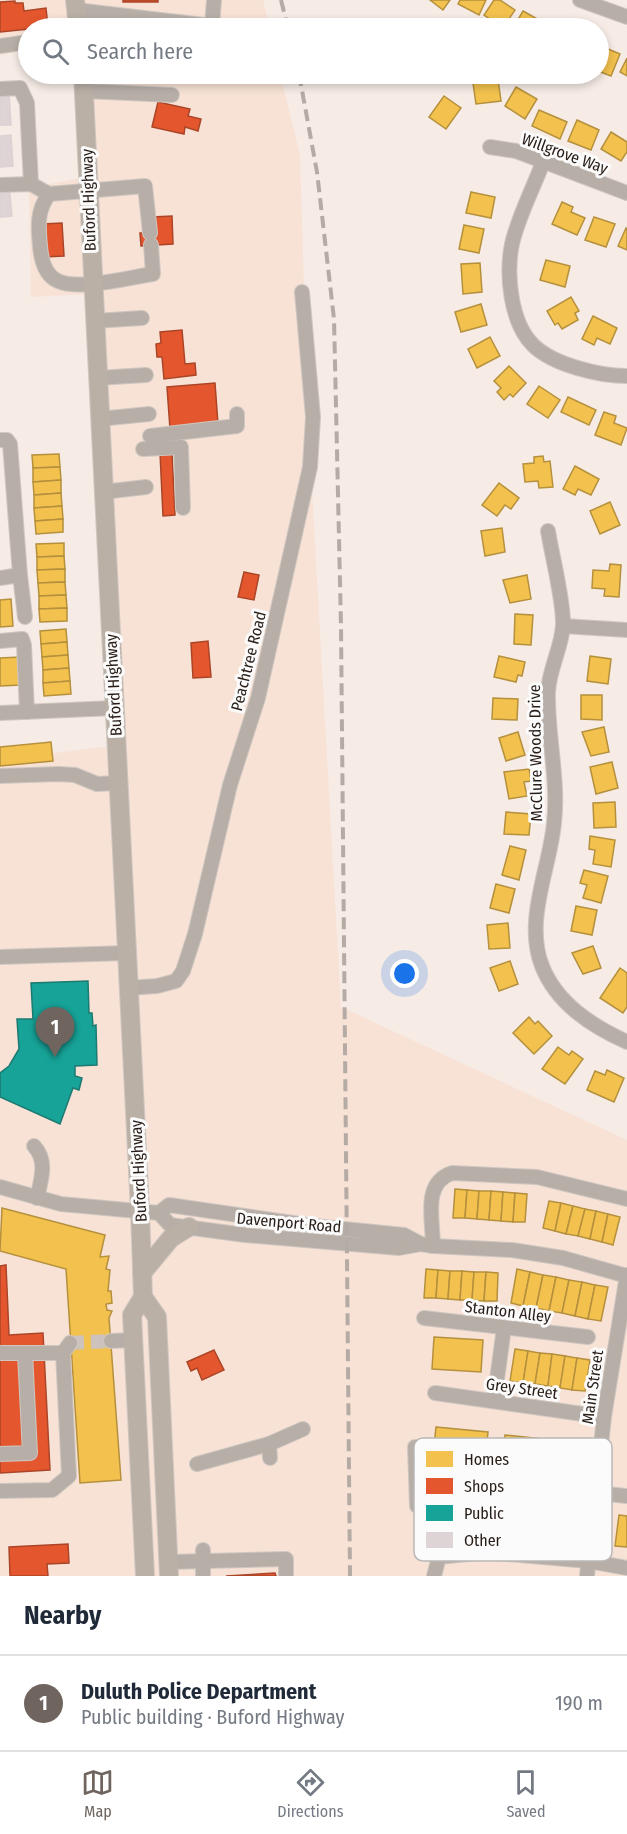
<!DOCTYPE html>
<meta charset="utf-8">
<style>
body{margin:0;font-family:"Fira Sans Condensed",sans-serif;background:#f2f2f3;color:#1f2937}
.you{position:absolute;left:405px;top:974px;width:21px;height:21px;margin:-15px;border:4px solid #fff;border-radius:50%;background:#1a73e8;box-shadow:0 0 0 9px #1a73e833}
.badge{display:grid;place-items:center;width:39px;height:39px;border-radius:50%;background:#6f645e;color:#fff;font-size:20px;font-weight:700}
.pin{position:absolute;translate:-50% -50px;filter:drop-shadow(0 2px 3px #0008)}
.pin::after{content:'';position:absolute;top:32px;width:21px;height:18px;background:inherit;clip-path:polygon(0 0,100% 0,50% 100%)}
.list{margin:0;padding:0;list-style:none}
h2{display:flex;justify-content:space-between;align-items:center;height:78px;margin:0;padding:0 24px;font-size:26px}
h2 small{font-size:20px;font-weight:400;color:#747a83}
.list li{display:grid;grid-template-columns:39px 1fr auto;gap:18px;align-items:center;box-sizing:border-box;height:96px;padding:0 24px;border-top:2px solid #e0e1e3}
.list b{display:block;font-size:22px;white-space:nowrap}
.list p{margin:0;font-size:20px;white-space:nowrap;color:#747a83}
.list em{font-size:20px;font-style:normal;color:#747a83}
.icon{flex:none;width:33px;height:33px;fill:none;stroke:currentColor;stroke-width:2;stroke-linecap:round;stroke-linejoin:round}
.map{position:relative;flex:none;width:627px;height:1576px;overflow:hidden}
.search{position:absolute;background:#fff;box-shadow:0 3px 9px #0003;left:18px;right:18px;top:18px;height:66px;display:flex;align-items:center;gap:15px;box-sizing:border-box;padding:0 21px;border-radius:33px;color:#747a83;font-size:22px}
.sheet{height:174px;background:#fff}
nav{display:flex;justify-content:space-around;align-items:center;box-sizing:border-box;height:84px;border-top:2px solid #e0e1e3;background:#fff;font-size:16px;color:#747a83}
nav a{display:grid;justify-items:center;gap:3px}
nav .on{color:#6f645e}
.map>svg:first-child{display:block}
.built{fill:#f8e2d6}
.homes{fill:#f2c14e;stroke:#b5903d;stroke-width:1.5}
.shops{fill:#e4572e;stroke:#ab4527;stroke-width:1.5}
.public{fill:#17a398;stroke:#1c7a71;stroke-width:1.5}
.building{fill:#ded4d6;stroke:#dcd1d3;stroke-width:1.5}
.lines{fill:none;stroke-linecap:round;stroke-linejoin:round}
.minor-tunnel{stroke:#cdc2bc;stroke-width:14;stroke-dasharray:14 7;stroke-linecap:butt}
.minor-casing{stroke:#cfc7c1;stroke-width:16}
.major-casing{stroke:#cfc7c1;stroke-width:20}
.minor{stroke:#b7afa7;stroke-width:14}
.major{stroke:#bab0a6;stroke-width:18}
.rail{stroke:#b5aba5;stroke-width:4;stroke-dasharray:12 6;stroke-linecap:butt}
.labels{text-anchor:middle;stroke-width:6;stroke-linejoin:round;paint-order:stroke}
.street-label{font-size:16px;fill:#271c16;stroke:#fbfbfb}
.key{fill:#fbfbfb;stroke:#bbb8b6;stroke-width:1.5}
.key-label{font-size:16px;fill:#271c16}
</style>
<div class="map">
<svg width="627" height="1576" viewBox="0 0 627 1576">
<rect width="100%" height="100%" fill="#f6ebe5"/>
<g class="built">
<polygon points="0,0 263,0 270,28 28,28 28,50 0,55"/>
<polygon points="82,74 280,74 300,155 308,419 341,1007 627,1140 627,1576 0,1576 0,760 118,745 90,294 31,297 29,188 86,177"/>
</g>
<g class="homes">
<polygon points="430,0 450,0 443,10"/>
<polygon points="460,0 486,0 479,15 458,4"/>
<polygon points="494,0 500,0 515,10 503,28 484,15"/>
<polygon points="523,11 541,21 536,28 513,28"/>
<polygon points="601,46 620,54 611,76 598,71"/>
<polygon points="627,58 627,76 620,72"/>
<polygon points="498,79 501,101 476,104 473,83"/>
<polygon points="516,87 537,99 525,119 505,106"/>
<polygon points="444,96 461,108 446,129 429,117"/>
<polygon points="539,110 567,122 560,139 532,126"/>
<polygon points="577,120 599,130 591,150 568,141"/>
<polygon points="611,132 627,142 627,152 621,161 601,149"/>
<polygon points="471,192 495,197 491,218 466,213"/>
<polygon points="562,202 573,207 571,212 585,218 577,235 552,224"/>
<polygon points="594,217 615,224 606,247 585,240"/>
<polygon points="464,225 484,229 479,253 459,249"/>
<polygon points="626,228 627,229 627,250 618,246"/>
<polygon points="546,260 570,266 565,287 540,280"/>
<polygon points="480,263 482,292 463,294 461,264"/>
<polygon points="571,297 579,311 575,313 578,320 562,329 558,323 555,325 547,311"/>
<polygon points="481,304 487,325 461,332 455,312"/>
<polygon points="593,316 617,328 610,344 597,338 594,345 582,339"/>
<polygon points="490,337 500,356 477,368 468,349"/>
<polygon points="509,366 526,383 513,397 510,394 504,400 497,392 501,388 494,381"/>
<polygon points="539,386 560,400 548,418 527,404"/>
<polygon points="568,397 596,410 589,425 561,412"/>
<polygon points="604,412 616,416 614,423 627,428 621,445 595,435"/>
<polygon points="59,454 60,467 33,468 32,455"/>
<polygon points="543,456 544,462 550,461 553,487 539,488 538,481 525,482 523,464 534,463 534,457"/>
<polygon points="575,466 599,479 591,495 578,489 575,495 563,489"/>
<polygon points="60,467 61,480 33,482 33,468"/>
<polygon points="61,480 61,493 34,495 33,482"/>
<polygon points="499,483 519,498 511,509 505,505 497,516 482,505"/>
<polygon points="61,493 62,506 34,508 34,495"/>
<polygon points="610,502 620,525 600,534 590,511"/>
<polygon points="62,506 63,519 35,521 34,508"/>
<polygon points="63,519 63,532 36,534 35,521"/>
<polygon points="502,528 505,552 485,556 481,531"/>
<polygon points="64,543 64,556 37,557 36,544"/>
<polygon points="64,556 65,569 37,570 37,557"/>
<polygon points="610,564 621,565 619,597 604,596 605,589 592,588 593,570 609,571"/>
<polygon points="65,569 65,582 38,583 37,570"/>
<polygon points="527,575 531,599 510,603 503,580"/>
<polygon points="65,582 66,595 39,596 38,583"/>
<polygon points="66,595 67,608 39,609 39,596"/>
<polygon points="11,599 13,626 0,627 0,600"/>
<polygon points="67,608 67,621 40,622 39,609"/>
<polygon points="515,614 533,615 531,645 514,644"/>
<polygon points="66,629 67,642 41,644 40,631"/>
<polygon points="67,642 68,655 42,657 41,644"/>
<polygon points="68,655 69,668 43,670 42,657"/>
<polygon points="499,656 525,662 522,676 518,675 516,682 494,677"/>
<polygon points="590,656 611,659 608,684 587,681"/>
<polygon points="20,657 21,685 0,686 0,658"/>
<polygon points="69,668 70,681 43,683 43,670"/>
<polygon points="70,681 71,694 44,696 43,683"/>
<polygon points="581,695 602,695 602,720 581,719"/>
<polygon points="493,698 518,699 517,720 492,719"/>
<polygon points="604,727 609,752 591,756 582,732"/>
<polygon points="518,732 525,755 506,761 499,738"/>
<polygon points="51,742 53,761 0,766 0,747"/>
<polygon points="612,762 618,788 596,794 590,767"/>
<polygon points="529,769 531,781 524,782 527,796 509,799 504,772"/>
<polygon points="615,802 616,827 594,828 593,803"/>
<polygon points="506,812 531,814 529,835 504,834"/>
<polygon points="590,836 615,840 611,867 593,864 595,850 589,849"/>
<polygon points="510,846 526,850 519,880 502,875"/>
<polygon points="584,870 608,876 601,903 583,898 587,885 580,883"/>
<polygon points="496,884 515,889 509,913 490,908"/>
<polygon points="576,906 597,910 592,935 571,931"/>
<polygon points="508,923 510,948 489,949 487,925"/>
<polygon points="593,946 601,968 583,974 572,953"/>
<polygon points="510,961 518,984 499,991 490,968"/>
<polygon points="620,968 627,973 627,1007 623,1013 600,998"/>
<polygon points="529,1017 535,1024 538,1021 552,1036 534,1054 513,1033"/>
<polygon points="558,1047 569,1055 572,1051 583,1059 565,1084 542,1069"/>
<polygon points="607,1070 624,1078 614,1102 587,1090 595,1071 605,1075"/>
<polygon points="455,1189 467,1190 465,1218 453,1218"/>
<polygon points="467,1190 479,1191 477,1219 465,1218"/>
<polygon points="479,1191 491,1191 489,1220 477,1219"/>
<polygon points="491,1191 503,1192 501,1221 489,1220"/>
<polygon points="503,1192 515,1193 513,1222 501,1221"/>
<polygon points="515,1193 527,1194 525,1222 513,1222"/>
<polygon points="549,1201 561,1203 555,1231 543,1228"/>
<polygon points="561,1203 573,1206 566,1234 555,1231"/>
<polygon points="573,1206 585,1209 578,1236 566,1234"/>
<polygon points="2,1208 105,1235 100,1257 109,1256 106,1269 110,1270 108,1291 111,1291 112,1303 106,1304 107,1310 112,1311 109,1318 121,1480 80,1483 66,1269 0,1251"/>
<polygon points="585,1209 596,1211 590,1239 578,1236"/>
<polygon points="596,1211 608,1214 602,1242 590,1239"/>
<polygon points="608,1214 620,1217 613,1245 602,1242"/>
<polygon points="426,1269 438,1270 436,1298 424,1298"/>
<polygon points="517,1269 530,1272 523,1306 511,1303"/>
<polygon points="438,1270 450,1271 448,1299 436,1298"/>
<polygon points="450,1271 462,1271 460,1300 448,1299"/>
<polygon points="462,1271 474,1272 472,1300 460,1300"/>
<polygon points="474,1272 486,1272 484,1301 472,1300"/>
<polygon points="486,1272 498,1273 497,1301 484,1301"/>
<polygon points="530,1272 543,1275 536,1308 523,1306"/>
<polygon points="543,1275 556,1277 549,1311 536,1308"/>
<polygon points="556,1277 569,1280 562,1313 549,1311"/>
<polygon points="569,1280 582,1282 575,1316 562,1313"/>
<polygon points="582,1282 595,1285 588,1319 575,1316"/>
<polygon points="595,1285 608,1287 601,1321 588,1319"/>
<polygon points="434,1337 483,1340 481,1372 432,1369"/>
<polygon points="515,1349 528,1351 523,1383 510,1381"/>
<polygon points="528,1351 540,1353 535,1384 523,1383"/>
<polygon points="540,1353 552,1354 548,1386 535,1384"/>
<polygon points="552,1354 565,1356 560,1388 548,1386"/>
<polygon points="565,1356 577,1358 572,1390 560,1388"/>
<polygon points="577,1358 590,1360 585,1391 572,1390"/>
<polygon points="436,1427 488,1432 485,1460 433,1455"/>
<polygon points="505,1435 582,1443 578,1473 502,1464"/>
<polygon points="619,1515 627,1516 627,1547 615,1546"/>
</g>
<g class="shops">
<rect x="123" y="0" width="35" height="2"/>
<polygon points="15,1 15,3 23,3 24,11 46,8 48,27 0,32 0,2"/>
<polygon points="158,102 190,109 188,116 201,119 198,131 185,127 184,134 152,127"/>
<polygon points="172,216 173,244 141,246 140,233 153,233 152,217"/>
<polygon points="62,223 64,256 44,257 42,224"/>
<polygon points="182,330 185,364 195,363 196,375 164,379 162,357 157,357 156,344 161,343 160,332"/>
<polygon points="215,383 218,424 170,429 167,387"/>
<polygon points="172,452 175,515 163,516 160,453"/>
<polygon points="244,572 259,575 254,600 238,597"/>
<polygon points="208,641 211,677 193,678 191,643"/>
<polygon points="6,1265 9,1335 43,1333 50,1470 0,1473 0,1266"/>
<polygon points="214,1350 224,1370 202,1380 197,1368 191,1371 187,1362"/>
<polygon points="68,1544 69,1563 47,1564 48,1576 10,1576 9,1547"/>
<polygon points="275,1573 276,1576 226,1576"/>
</g>
<polygon class="public" points="88,981 89,1013 92,1013 93,1026 96,1025 97,1065 75,1066 75,1076 82,1078 79,1090 73,1088 60,1124 0,1097 0,1073 9,1066 19,1049 17,1019 33,1019 31,983"/>
<g class="building">
<polygon points="9,93 11,125 0,125 0,94"/>
<polygon points="11,135 13,166 0,167 0,136"/>
<polygon points="9,186 12,216 0,217 0,187"/>
</g>
<g class="lines">
<polyline class="minor-tunnel" points="70,1343 111,1341"/>
<g class="minor-casing">
<g id="minor">
<polyline points="580,0 627,17"/>
<polyline points="76,10 212,26 214,0"/>
<polyline points="0,46 28,42"/>
<polyline points="0,89 20,88 27,103 31,184"/>
<polyline points="84,91 172,95"/>
<polyline points="490,147 516,151 627,193"/>
<path d="M 543,162 C 533,189 518,217 512,244 C 506,274 510,322 533,345 C 553,365 600,376 627,376"/>
<polyline points="0,185 31,184 49,194 145,186 150,233"/>
<path d="M 49,194 C 37,210 38,226 40,246 C 41,259 44,275 58,281 C 79,291 130,277 153,274 L 151,245"/>
<polyline points="94,321 142,318"/>
<polyline points="97,378 146,375"/>
<polyline points="99,419 149,414"/>
<polyline points="150,436 237,426 237,414"/>
<polyline points="0,440 7,440 10,444 20,575 0,578"/>
<polyline points="143,449 181,447 183,508"/>
<polyline points="103,492 146,487"/>
<path d="M 548,531 C 552,556 564,602 563,625 C 562,647 549,669 548,692 C 547,735 559,781 554,823 C 550,868 524,920 542,966 C 557,1004 592,1026 627,1042"/>
<polyline points="20,575 25,617"/>
<polyline points="563,626 627,630"/>
<polyline points="0,641 22,639 24,645 27,712"/>
<polyline points="0,713 114,708"/>
<polyline points="0,776 59,774 75,775 97,784 118,783"/>
<polyline points="0,957 126,953"/>
<polyline points="128,988 157,986 176,981 183,971 195,934 230,785 258,698 310,467 313,417 302,292"/>
<path d="M 34,1146 C 48,1161 41,1180 37,1198"/>
<polyline points="0,1187 61,1204 159,1213 170,1225 245,1235 399,1248 421,1244"/>
<polyline points="159,1213 169,1205 314,1226 404,1235 421,1244 433,1246 512,1250 563,1258 627,1276"/>
<path d="M 433,1246 C 433,1220 422,1183 452,1173 L 537,1177 L 627,1199"/>
<polyline points="424,1318 588,1337"/>
<polyline points="111,1341 133,1340"/>
<polyline points="0,1353 63,1353"/>
<polyline points="435,1393 604,1417"/>
<polyline points="494,1401 504,1328"/>
<polyline points="415,1447 417,1506"/>
<polyline points="0,1454 30,1453 25,1353"/>
<polyline points="270,1458 269,1444 303,1429"/>
<polyline points="197,1464 269,1444"/>
<polyline points="416,1475 627,1496"/>
<polyline points="0,1491 52,1490 69,1476 63,1353 70,1343"/>
<polyline points="203,1550 203,1576"/>
<polyline points="169,1562 286,1559 286,1576"/>
<polyline points="434,1576 439,1557 486,1552 588,1561 627,1568"/>
<polyline points="587,1576 604,1417 627,1275"/>
</g>
</g>
<g class="major-casing">
<g id="major">
<polyline points="75,0 78,28"/>
<polyline points="83,74 140,1211 143,1297 132,1315 145,1576"/>
<polyline points="142,1273 171,1238 189,1227"/>
<polyline points="143,1297 157,1317 169,1576"/>
</g>
</g>
<use href="#minor" class="minor"/>
<use href="#major" class="major"/>
<g class="rail">
<polyline points="281,0 288,28"/>
<polyline points="299,74 317,172 334,319 341,626 350,1576"/>
</g>
</g>
<g class="labels">
<g class="street-label">
<text transform="translate(565 153) rotate(20)" y="6">Willgrove Way</text>
<text transform="translate(88 200) rotate(-92)" y="6">Buford Highway</text>
<text transform="translate(248 661) rotate(-76)" y="6">Peachtree Road</text>
<text transform="translate(113 685) rotate(-93)" y="6">Buford Highway</text>
<text transform="translate(535 753) rotate(-91)" y="6">McClure Woods Drive</text>
<text transform="translate(138 1171) rotate(-93)" y="6">Buford Highway</text>
<text transform="translate(289 1222) rotate(5)" y="6">Davenport Road</text>
<text transform="translate(508 1311) rotate(7)" y="6">Stanton Alley</text>
<text transform="translate(592 1387) rotate(-82)" y="6">Main Street</text>
<text transform="translate(522 1388) rotate(8)" y="6">Grey Street</text>
</g>
</g>
<rect x="414" y="1438" width="198" height="123" rx="9" class="key"/>
<rect x="426" y="1451" width="27" height="16" fill="#f2c14e"/>
<rect x="426" y="1478" width="27" height="16" fill="#e4572e"/>
<rect x="426" y="1505" width="27" height="16" fill="#17a398"/>
<rect x="426" y="1532" width="27" height="16" fill="#ded4d6"/>
<g class="key-label">
<text x="464" y="1465">Homes</text>
<text x="464" y="1492">Shops</text>
<text x="464" y="1519">Public</text>
<text x="464" y="1546">Other</text>
</g>
</svg>
<div class="you"></div>
<div class="pin badge" style="left:55px;top:1057px">1</div>
<div class="search"><svg class="icon" aria-label="search" viewBox="0 0 24 24"><circle cx="10" cy="10" r="6"/><path d="M15 15l6 6"/></svg>Search here</div>
</div>
<section class="sheet">
<h2>Nearby<small></small></h2>
<ul class="list">
<li><span class="badge">1</span><div><b>Duluth Police Department</b><p>Public building · Buford Highway</p></div><em>190 m</em></li>
</ul>
</section>
<nav>
<a class="on"><svg class="icon" aria-label="map" viewBox="0 0 24 24"><path d="M3 6l6-2 6 2 6-2v14l-6 2-6-2-6 2zM9 4v14M15 6v14"/></svg>Map</a>
<a><svg class="icon" aria-label="directions" viewBox="0 0 24 24"><path d="M12 3l9 9-9 9-9-9zM9 14v-3h6M13 9l2 2-2 2"/></svg>Directions</a>
<a><svg class="icon" aria-label="saved" viewBox="0 0 24 24"><path d="M7 4h10v16l-5-4-5 4z"/></svg>Saved</a>
</nav>
